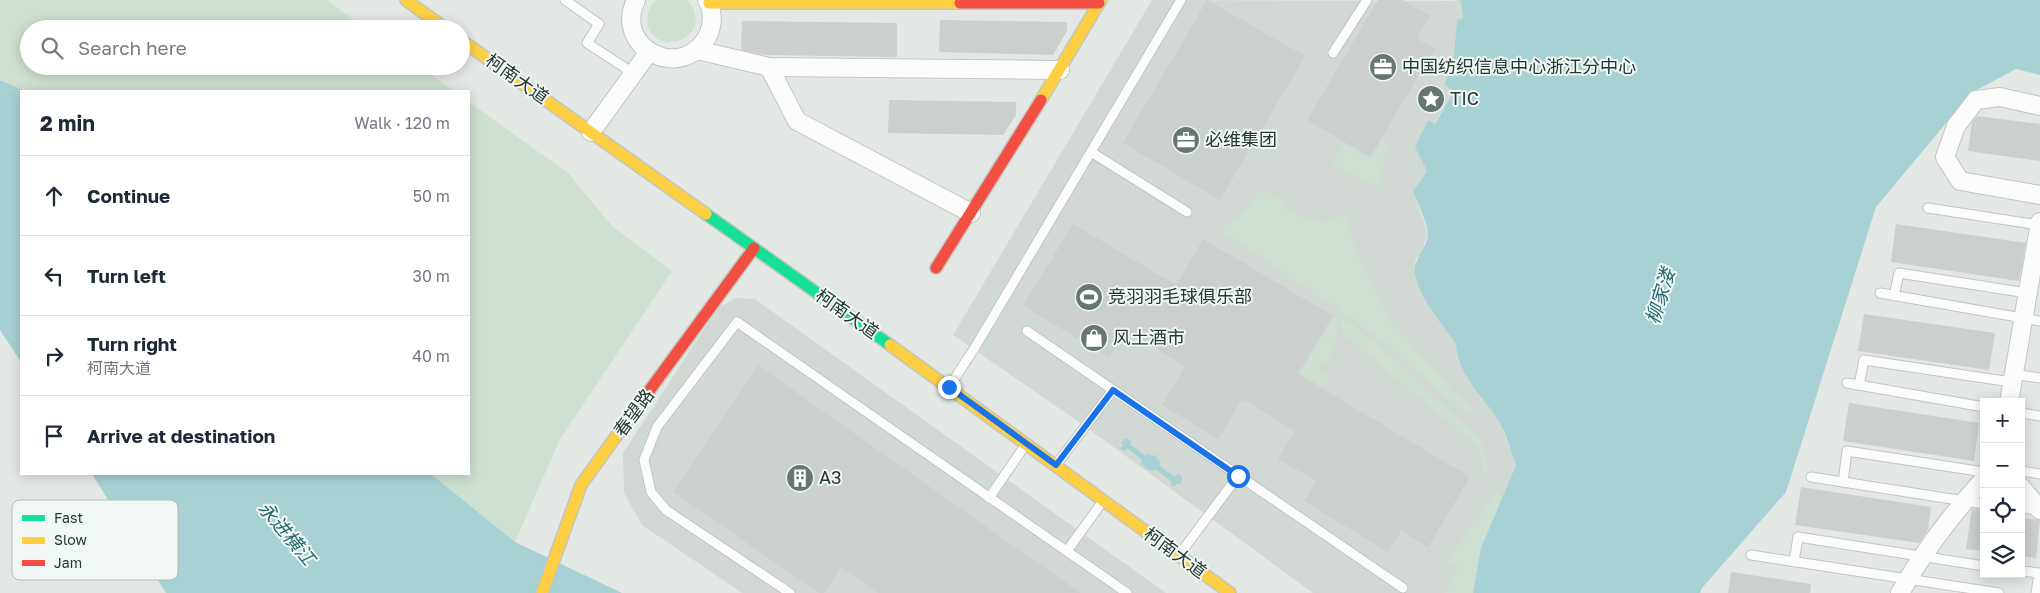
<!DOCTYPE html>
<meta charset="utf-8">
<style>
body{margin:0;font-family:"Golos Text","Noto Sans SC",sans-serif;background:#f2f2f3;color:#1f2937}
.controls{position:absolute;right:15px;bottom:15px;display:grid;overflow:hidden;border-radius:0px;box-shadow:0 2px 12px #0003}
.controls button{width:45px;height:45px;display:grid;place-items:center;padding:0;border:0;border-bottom:1px solid #e0e1e3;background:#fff;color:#1f2937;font:25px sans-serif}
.stop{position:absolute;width:15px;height:15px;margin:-11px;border:4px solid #1a73e8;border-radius:50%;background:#fff}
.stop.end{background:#1a73e8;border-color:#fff;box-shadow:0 1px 5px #0008}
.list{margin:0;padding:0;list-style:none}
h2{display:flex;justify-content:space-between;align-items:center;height:65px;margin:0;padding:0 20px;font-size:21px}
h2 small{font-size:16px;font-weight:400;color:#747a83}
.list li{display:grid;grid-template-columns:32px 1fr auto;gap:15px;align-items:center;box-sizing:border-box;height:80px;padding:0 20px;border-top:1px solid #e0e1e3}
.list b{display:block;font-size:19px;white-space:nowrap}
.list p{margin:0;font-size:16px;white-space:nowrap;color:#747a83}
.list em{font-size:16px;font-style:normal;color:#747a83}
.icon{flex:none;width:28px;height:28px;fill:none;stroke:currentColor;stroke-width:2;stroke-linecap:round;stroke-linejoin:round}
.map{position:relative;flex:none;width:2040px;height:593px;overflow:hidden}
.search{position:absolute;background:#fff;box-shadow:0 2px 12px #0003;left:20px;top:20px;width:450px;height:55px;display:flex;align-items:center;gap:12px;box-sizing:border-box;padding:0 18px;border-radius:28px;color:#747a83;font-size:19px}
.panel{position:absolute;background:#fff;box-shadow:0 2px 12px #0003;left:20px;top:90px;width:450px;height:385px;border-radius:0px}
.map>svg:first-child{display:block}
.built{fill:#d2d9d5}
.green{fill:#cee0d1}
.water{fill:#a8d1d3}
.building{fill:#cbcfcd}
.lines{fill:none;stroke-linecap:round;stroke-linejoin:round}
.lane-casing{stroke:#c0c5c2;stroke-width:11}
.street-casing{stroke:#c0c5c2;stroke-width:20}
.fast-casing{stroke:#c0c6c2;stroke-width:14}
.slow-casing{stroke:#c0c6c2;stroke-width:14}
.jam-casing{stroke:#c0c6c2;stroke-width:14}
.lane{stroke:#fbfcfb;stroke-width:9}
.street{stroke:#fbfcfb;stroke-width:18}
.fast{stroke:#16e098;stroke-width:11}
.slow{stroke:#ffcf43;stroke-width:11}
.jam{stroke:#f24e42;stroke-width:11}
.route{stroke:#1a73e8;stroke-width:6}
.labels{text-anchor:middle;stroke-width:4;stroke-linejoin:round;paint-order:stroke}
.poi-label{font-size:18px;fill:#233931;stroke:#f1f7f4;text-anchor:start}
.street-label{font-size:18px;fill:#233931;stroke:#f1f7f4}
.water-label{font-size:19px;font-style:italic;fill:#236a70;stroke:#f1f7f4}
.key{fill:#f1f7f4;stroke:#b3beba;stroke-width:1}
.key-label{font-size:14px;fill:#233931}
</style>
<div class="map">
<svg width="2040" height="593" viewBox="0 0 2040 593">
<rect width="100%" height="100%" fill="#e3e8e5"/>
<g class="built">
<polygon points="1152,0 1461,1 1463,18 1457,20 1453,65 1444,84 1454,91 1434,124 1428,120 1427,171 1413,191 1428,234 1421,254 1415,261 1421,292 1456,344 1501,425 1516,465 1481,548 1473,593 1313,593 1086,427 953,335"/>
<polygon points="736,298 755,299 1166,593 742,593 642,525 624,493 623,453 718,308"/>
</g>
<g class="green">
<polygon points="0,0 327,0 367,29 29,29 29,66 419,66 454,91 26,91 0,80"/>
<path d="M 656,0 L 687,0 C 718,35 657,61 648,25 C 646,15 649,6 656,0 Z"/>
<polygon points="469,102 568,173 613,227 672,271 560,439 515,542 431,474 469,474"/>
<path d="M 1382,140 L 1391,144 C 1384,155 1380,170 1381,183 L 1374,186 L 1332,164 L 1344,145 L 1371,160 Z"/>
<polygon points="1261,190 1282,201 1285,207 1310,220 1324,223 1340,215 1346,217 1355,249 1391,323 1454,392 1472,407 1467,415 1380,339 1337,308 1338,305 1332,302 1330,304 1222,231 1246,209"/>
<path d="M 1336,313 C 1339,322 1335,353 1328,360 C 1326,362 1323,362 1320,363 L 1319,370 L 1329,378 L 1325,387 L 1301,373 Z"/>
<polygon points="1340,316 1376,343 1482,441 1489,474 1483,472 1483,461 1480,448 1342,333"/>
<polygon points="1495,492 1503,495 1481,548 1473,593 1444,593 1458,568 1448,561"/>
</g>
<g class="water">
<path d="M 1454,0 L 2040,0 L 2040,75 L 2016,69 L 1971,93 L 1876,207 L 1786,492 L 1702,588 L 1700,593 L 1473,593 L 1481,548 L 1516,465 C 1511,452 1507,437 1501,425 C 1485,396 1459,380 1456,344 C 1442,323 1420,300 1415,274 C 1413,259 1426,250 1428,235 C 1429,227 1417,201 1413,191 L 1427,171 L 1415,147 L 1428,120 L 1435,124 L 1454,91 L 1444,84 L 1453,65 L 1457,20 L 1463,18 L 1461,1 Z"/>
<polygon points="0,80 26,91 21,91 21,362 0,330"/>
<polygon points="1127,438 1132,442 1130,444 1146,456 1148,453 1152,456 1156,455 1157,459 1161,462 1159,465 1175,477 1178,473 1182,477 1181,484 1176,484 1174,487 1170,484 1172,482 1155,469 1153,471 1146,469 1141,462 1142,460 1127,448 1124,451 1120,448 1123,445 1121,442"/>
<polygon points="92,474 431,474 515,542 622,593 166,593"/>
</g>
<g class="building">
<polygon points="1207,0 1305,56 1220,200 1123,143"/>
<polygon points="1378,0 1403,0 1430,16 1416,38 1435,49 1370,157 1307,120"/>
<polygon points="940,20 1067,22 1067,31 1053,55 939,52"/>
<polygon points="742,21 897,23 897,57 765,55 741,50"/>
<polygon points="889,100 1016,102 1016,115 1003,135 888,133"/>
<polygon points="1977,116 2040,124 2040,161 1968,151 1972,122"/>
<polygon points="1073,224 1176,285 1203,239 1333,316 1298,374 1470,477 1428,547 1401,531 1388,552 1304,501 1316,481 1278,459 1295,431 1242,399 1218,439 1162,405 1185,366 1126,330 1109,357 1023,306"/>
<polygon points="1896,224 2026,243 2019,281 1891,262"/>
<polygon points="1864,314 1995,333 1989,370 1858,351"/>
<polygon points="758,365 1016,548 1081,593 878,593 841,567 824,593 819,593 673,492"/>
<polygon points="1849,403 1979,423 1974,461 1843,441"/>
<polygon points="1801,487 1931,507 1928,530 1919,543 1795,525"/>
<polygon points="1972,509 1984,510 1984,551 1966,549"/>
<polygon points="2021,518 2040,520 2036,558 2021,556"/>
<polygon points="1731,572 1811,584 1810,593 1728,593"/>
</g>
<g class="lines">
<g class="lane-casing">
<g id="lane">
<polyline points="565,0 599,24 587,43 633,73"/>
<polyline points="1333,53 1367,0"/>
<polyline points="1091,152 1187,212"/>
<polyline points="1928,208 2039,225"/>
<polyline points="1880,293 2040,321"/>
<polyline points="1894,296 1899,273 2027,293"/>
<polyline points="1027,331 1403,588"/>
<polyline points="2013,374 2040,378"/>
<polyline points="1847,383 1984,407"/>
<polyline points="1859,385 1864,360 2011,382"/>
<polyline points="949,387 974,349 1181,0"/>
<polyline points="2021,413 2040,416"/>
<polyline points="1056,465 1113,390"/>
<polyline points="2021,471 2040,474"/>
<polyline points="1811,477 1984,504"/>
<polyline points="1843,482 1847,451 1984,472"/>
<polyline points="989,498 1026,444"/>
<polyline points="2021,508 2038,510"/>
<polyline points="1067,551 1103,501"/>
<polyline points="1179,555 1238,476"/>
<polyline points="1751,555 1999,593"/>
<polyline points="1794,562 1798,537 1984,566"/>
<polyline points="2021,571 2040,573"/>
<polyline points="790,593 666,510 651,492 644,460 657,427 737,322 1127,593"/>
<polyline points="2036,593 2039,574"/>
</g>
</g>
<g class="street-casing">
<g id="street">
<path d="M 636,0 C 612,50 686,84 709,33 C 713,23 713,9 707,0"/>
<polyline points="697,50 769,67 1060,70"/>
<polyline points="769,67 797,121 971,213"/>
<polyline points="2040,106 2000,97 1976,100 1956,126 1945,157 1960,181 2040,195"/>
<polyline points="591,132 649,52"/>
<polyline points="2009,402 2040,222"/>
<polyline points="2021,487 2040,510"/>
<path d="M 1900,593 C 1923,552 1952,514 1984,479"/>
</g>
</g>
<g class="fast-casing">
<polyline id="fast" points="706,214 890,345"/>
</g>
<g class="slow-casing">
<g id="slow">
<polyline points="406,0 446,29"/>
<polyline points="709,3 960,3"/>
<polyline points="461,40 706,214"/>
<polyline points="1041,100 1101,0"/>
<polyline points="890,345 1230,593"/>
<polyline points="542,593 581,485 635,410"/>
</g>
</g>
<g class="jam-casing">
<g id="jam">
<polyline points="960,3 1099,3"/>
<polyline points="936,268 1041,100"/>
<polyline points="635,410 754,248"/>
</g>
</g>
<use href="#lane" class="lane"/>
<use href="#street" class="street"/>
<use href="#fast" class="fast"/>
<use href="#slow" class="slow"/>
<use href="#jam" class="jam"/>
</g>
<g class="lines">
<polyline class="route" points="949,387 1056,465 1113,390 1238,476"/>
</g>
<defs>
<g id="office-disc" transform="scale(1.4375)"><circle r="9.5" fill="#667670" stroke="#f1f7f4"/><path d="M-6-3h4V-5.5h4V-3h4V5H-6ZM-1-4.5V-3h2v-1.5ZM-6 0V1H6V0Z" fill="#fff"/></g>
<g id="sight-disc" transform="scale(1.4375)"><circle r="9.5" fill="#667670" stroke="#f1f7f4"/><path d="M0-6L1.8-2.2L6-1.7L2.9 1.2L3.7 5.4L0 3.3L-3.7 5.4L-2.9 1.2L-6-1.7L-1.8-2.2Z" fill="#fff"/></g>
<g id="stadium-disc" transform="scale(1.4375)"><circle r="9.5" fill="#667670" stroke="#f1f7f4"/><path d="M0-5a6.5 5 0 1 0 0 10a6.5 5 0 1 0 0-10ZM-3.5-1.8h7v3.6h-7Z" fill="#fff"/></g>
<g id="shop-disc" transform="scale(1.4375)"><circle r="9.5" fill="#667670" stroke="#f1f7f4"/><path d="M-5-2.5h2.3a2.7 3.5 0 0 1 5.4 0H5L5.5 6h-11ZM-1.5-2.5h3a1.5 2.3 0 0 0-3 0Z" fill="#fff"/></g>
<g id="building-disc" transform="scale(1.4375)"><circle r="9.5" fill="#667670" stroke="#f1f7f4"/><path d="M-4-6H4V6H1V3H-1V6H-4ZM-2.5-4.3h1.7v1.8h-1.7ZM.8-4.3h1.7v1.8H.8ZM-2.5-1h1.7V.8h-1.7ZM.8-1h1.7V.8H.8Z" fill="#fff"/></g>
</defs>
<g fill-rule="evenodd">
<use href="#office-disc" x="1383" y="67"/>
<use href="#sight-disc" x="1431" y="99"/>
<use href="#office-disc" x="1186" y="140"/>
<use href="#stadium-disc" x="1089" y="297"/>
<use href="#shop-disc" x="1094" y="338"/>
<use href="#building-disc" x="800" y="478"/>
</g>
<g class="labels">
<g class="poi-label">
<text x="1402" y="73">中国纺织信息中心浙江分中心</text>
<text x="1450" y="105">TIC</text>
<text x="1205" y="146">必维集团</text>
<text x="1108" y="303">竞羽羽毛球俱乐部</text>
<text x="1113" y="344">风土酒市</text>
<text x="819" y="484">A3</text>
</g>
<g class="street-label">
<text transform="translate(517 79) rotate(35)" y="6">柯南大道</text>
<text transform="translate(847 314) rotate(35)" y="6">柯南大道</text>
<text transform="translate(634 413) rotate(-54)" y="6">春望路</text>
<text transform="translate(1175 553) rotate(36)" y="6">柯南大道</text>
</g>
<g class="water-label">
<text transform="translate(1660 296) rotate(-73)" y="7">柳家溇</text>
<text transform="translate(287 533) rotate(50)" y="7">永进横江</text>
</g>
</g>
<rect x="12" y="500" width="166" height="80" rx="8" class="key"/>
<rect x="22" y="515" width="23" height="6" fill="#16e098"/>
<rect x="22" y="537" width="23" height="7" fill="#ffcf43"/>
<rect x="22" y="560" width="23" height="6" fill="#f24e42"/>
<g class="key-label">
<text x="54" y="523">Fast</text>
<text x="54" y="545">Slow</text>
<text x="54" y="568">Jam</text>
</g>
</svg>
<div class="controls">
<button>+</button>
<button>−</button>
<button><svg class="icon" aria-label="locate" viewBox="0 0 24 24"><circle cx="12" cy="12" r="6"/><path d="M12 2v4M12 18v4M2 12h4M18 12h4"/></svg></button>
<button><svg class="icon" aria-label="layers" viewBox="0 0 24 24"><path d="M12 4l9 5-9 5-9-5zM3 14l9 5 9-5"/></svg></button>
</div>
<div class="stop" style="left:1238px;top:476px"></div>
<div class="stop end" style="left:949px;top:387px"></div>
<div class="search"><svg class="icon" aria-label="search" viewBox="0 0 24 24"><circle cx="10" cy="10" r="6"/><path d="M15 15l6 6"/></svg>Search here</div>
<section class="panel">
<h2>2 min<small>Walk · 120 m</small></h2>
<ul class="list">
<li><svg class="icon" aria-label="ahead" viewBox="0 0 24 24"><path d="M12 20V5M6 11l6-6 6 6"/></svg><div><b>Continue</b></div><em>50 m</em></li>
<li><svg class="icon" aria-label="left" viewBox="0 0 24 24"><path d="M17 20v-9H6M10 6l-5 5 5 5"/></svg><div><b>Turn left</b></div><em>30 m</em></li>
<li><svg class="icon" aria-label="right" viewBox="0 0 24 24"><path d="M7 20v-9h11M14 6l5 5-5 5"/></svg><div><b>Turn right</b><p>柯南大道</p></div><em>40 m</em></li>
<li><svg class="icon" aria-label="arrive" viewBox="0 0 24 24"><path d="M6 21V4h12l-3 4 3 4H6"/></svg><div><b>Arrive at destination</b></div></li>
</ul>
</section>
</div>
